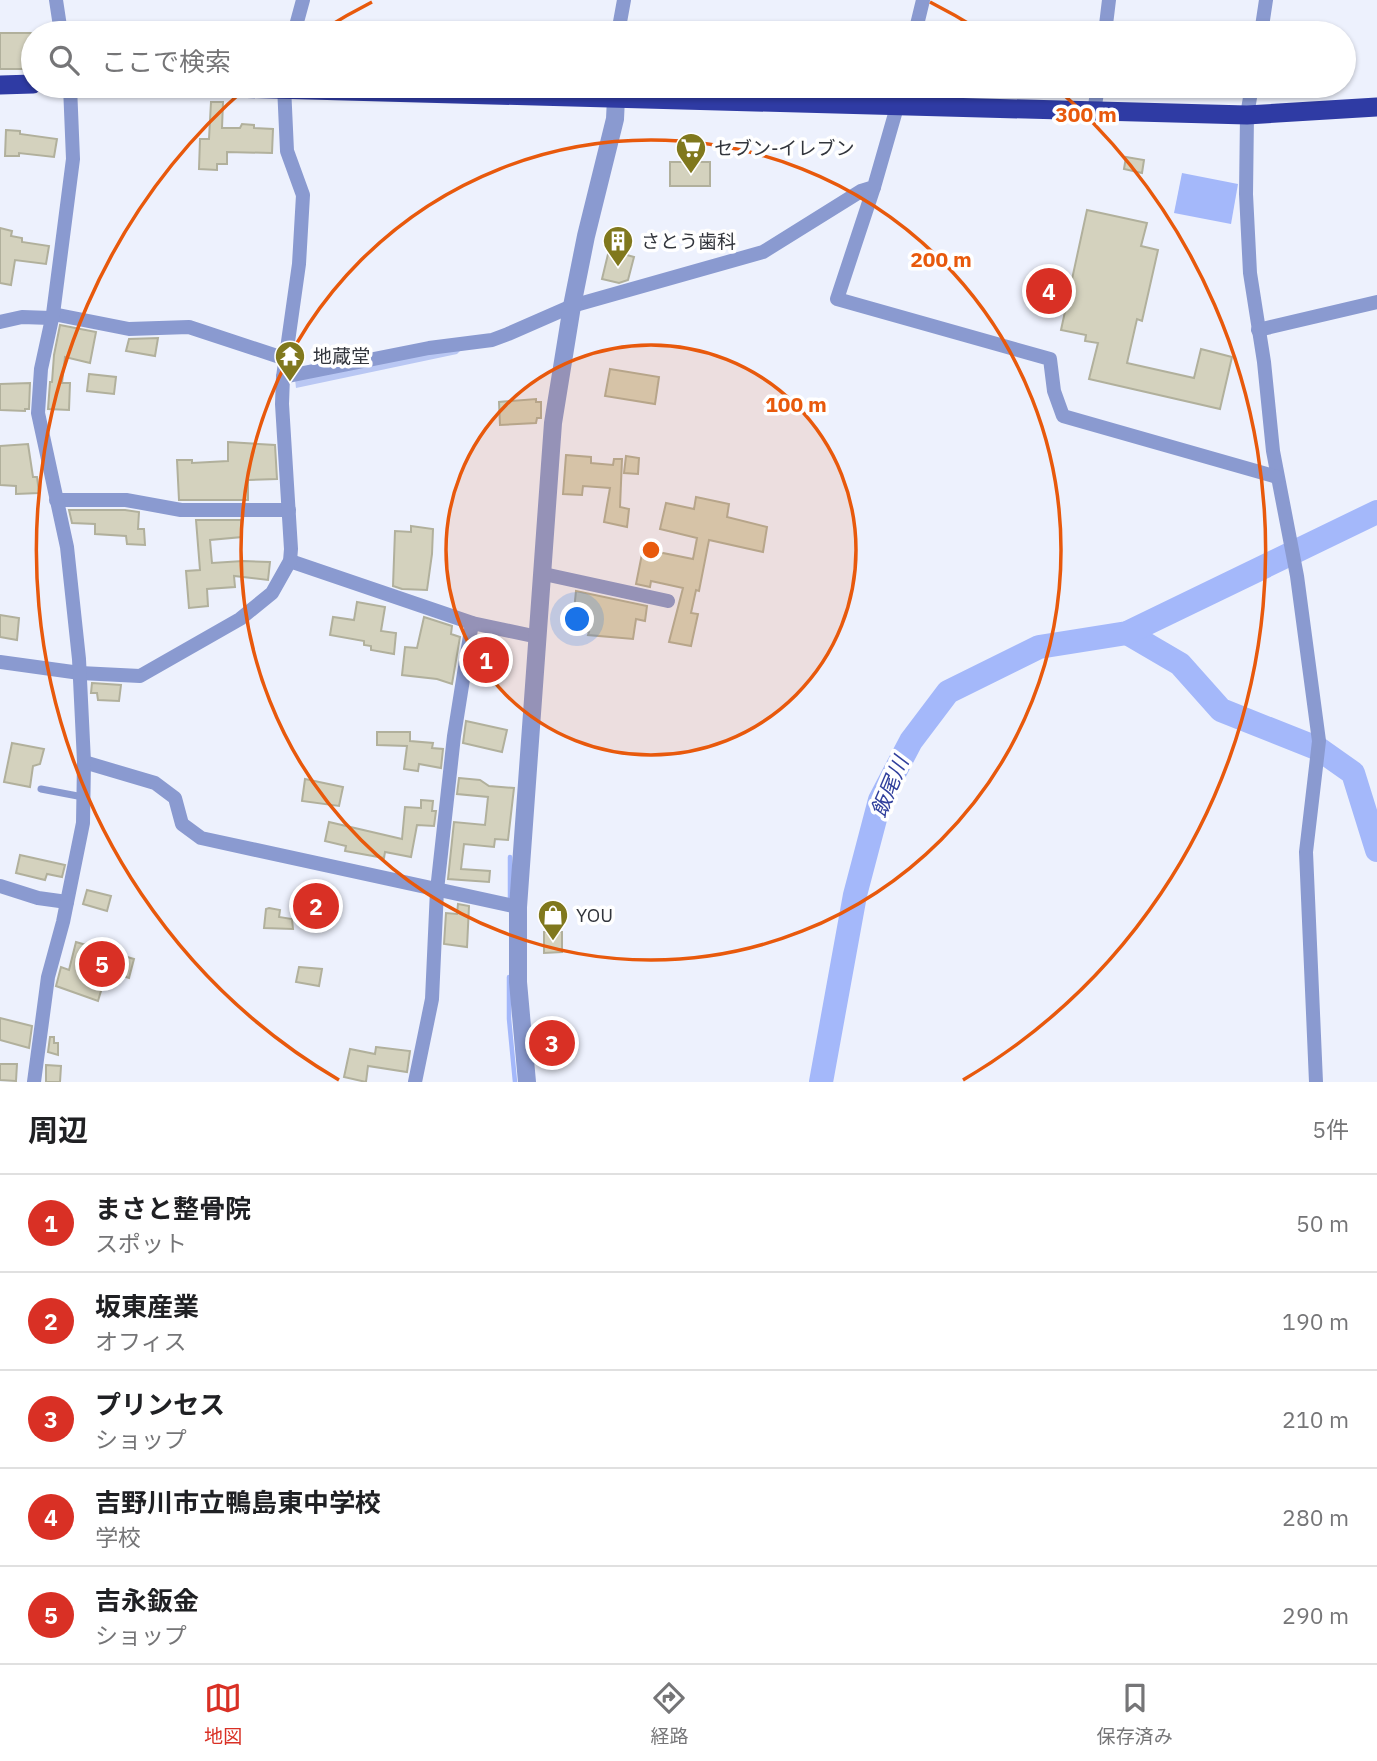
<!DOCTYPE html>
<html lang="ja">
<meta charset="utf-8">
<style>
body{margin:0;font-family:"IBM Plex Sans","Noto Sans JP",sans-serif;background:#f6f6f6;color:#202124}
.you{position:absolute;left:578px;top:620px;width:24px;height:24px;margin:-18px;border:5px solid #fff;border-radius:50%;background:#1a73e8;box-shadow:0 0 0 10px #1a73e833}
.badge{display:grid;place-items:center;width:46px;height:46px;border-radius:50%;background:#d93025;color:#fff;font-size:23px;font-weight:700}
.pin{position:absolute;translate:-50% -50%;border:4px solid #fff;box-shadow:0 2px 7px #0006}
.list{margin:0;padding:0;list-style:none}
h2{display:flex;justify-content:space-between;align-items:center;height:91px;margin:0;padding:0 28px;font-size:30px}
h2 small{font-size:23px;font-weight:400;color:#757577}
.list li{display:grid;grid-template-columns:46px 1fr auto;gap:21px;align-items:center;box-sizing:border-box;height:98px;padding:0 28px;border-top:2px solid #e0e0e0}
.list b{display:block;font-size:26px;white-space:nowrap}
.list p{margin:0;font-size:23px;white-space:nowrap;color:#757577}
.list em{font-size:23px;font-style:normal;color:#757577}
.icon{flex:none;width:38px;height:38px;fill:none;stroke:currentColor;stroke-width:2;stroke-linecap:round;stroke-linejoin:round}
.map{position:relative;flex:none;width:1377px;height:1082px;overflow:hidden}
.search{position:absolute;background:#fff;box-shadow:0 2px 5px #0004;left:21px;right:21px;top:21px;height:77px;display:flex;align-items:center;gap:18px;box-sizing:border-box;padding:0 24px;border-radius:38px;color:#757577;font-size:26px}
.sheet{height:581px;background:#fff}
nav{display:flex;justify-content:space-around;align-items:center;box-sizing:border-box;height:98px;border-top:2px solid #e0e0e0;background:#fff;font-size:19px;color:#757577}
nav a{display:grid;justify-items:center;gap:4px}
nav .on{color:#d93025}
.map>svg:first-child{display:block}
.green{fill:#b9c7f3}
.water{fill:#a4b8fa}
.lines{fill:none;stroke-linecap:round;stroke-linejoin:round}
.stream{stroke:#a4b8fa;stroke-width:4.5}
.river{stroke:#a4b8fa;stroke-width:24}
.building{fill:#d4d2be;stroke:#b1b09c;stroke-width:2}
.service{stroke:#8a9ad0;stroke-width:7}
.minor{stroke:#8a9ad0;stroke-width:14}
.tertiary{stroke:#8a9ad0;stroke-width:18}
.trunk{stroke:#2f3ba4;stroke-width:19}
.ring{fill:none;stroke:#e8590c;stroke-width:3.5}
.labels{text-anchor:middle;stroke-width:7;stroke-linejoin:round;paint-order:stroke}
.poi-label{font-size:19px;fill:#32353c;stroke:#fff;text-anchor:start}
.water-label{font-size:21px;font-style:italic;fill:#303f9c;stroke:#fff}
.centre{fill:#e8590c;stroke:#fff;stroke-width:3.5}
.ring-label{font-size:21px;text-anchor:middle;font-weight:bold;fill:#e8590c;stroke:#fff;stroke-width:7;stroke-linejoin:round;paint-order:stroke}
</style>
<div class="map">
<svg width="1377" height="1082" viewBox="0 0 1377 1082">
<rect width="100%" height="100%" fill="#edf1fd"/>
<polygon class="green" points="463,348 457,354 296,388 295,379"/>
<polygon class="water" points="1182,173 1238,184 1231,224 1174,213"/>
<g class="lines">
<g class="stream">
<polyline points="510,902 510,857"/>
<polyline points="509,977 509,1019 515,1082"/>
</g>
<g class="river">
<polyline points="1127,633 1180,664 1221,710 1319,749 1353,773 1377,850"/>
<polyline points="821,1082 855,895 880,800 911,741 948,692 1039,647 1127,633 1377,512"/>
</g>
</g>
<g class="building">
<rect x="0" y="33" width="33" height="36"/>
<polygon points="211,102 223,102 222,128 240,128 242,124 254,125 254,128 273,129 272,153 227,152 227,164 217,164 217,170 199,169 200,139 209,139"/>
<polygon points="6,130 20,131 20,134 57,139 54,157 19,153 19,156 5,156"/>
<polygon points="1126,157 1144,160 1142,173 1124,169"/>
<rect x="670" y="162" width="40" height="24"/>
<polygon points="1087,210 1147,223 1141,246 1158,250 1142,321 1137,319 1127,363 1194,378 1201,349 1232,357 1220,409 1089,379 1098,343 1085,341 1086,335 1061,330"/>
<polygon points="0,228 12,231 11,236 22,238 22,242 49,246 46,264 15,260 11,285 0,283"/>
<polygon points="609,250 634,257 628,280 619,283 602,279"/>
<polygon points="60,325 96,332 90,363 65,357 62,383 70,383 69,410 48,409 50,382 52,382 54,355"/>
<polygon points="158,338 155,356 126,351 129,339"/>
<polygon points="610,369 659,377 655,404 605,396"/>
<polygon points="89,374 116,377 114,394 87,391"/>
<polygon points="30,383 29,409 25,409 25,411 0,410 0,384"/>
<polygon points="536,399 536,402 541,402 541,418 537,418 536,423 500,425 499,402"/>
<polygon points="228,442 275,445 277,479 248,480 248,500 179,500 177,460 192,460 192,463 228,461"/>
<polygon points="28,444 33,477 37,477 39,493 16,494 16,486 0,485 0,446"/>
<polygon points="566,455 591,457 591,463 613,465 614,459 622,459 620,507 629,509 627,527 604,522 610,488 583,486 582,495 563,494"/>
<polygon points="626,456 639,458 638,474 624,473"/>
<polygon points="696,497 729,504 727,517 767,527 763,552 709,540 699,591 696,590 691,613 698,614 691,646 669,642 683,588 651,581 650,587 636,584 643,549 693,559 697,538 660,529 666,503 694,509"/>
<polygon points="69,510 125,510 139,512 138,529 144,529 145,545 127,544 126,536 95,534 95,524 72,523"/>
<polygon points="196,520 241,520 242,537 210,540 212,563 243,561 270,562 268,580 234,576 235,587 207,589 208,606 189,608 186,571 200,570"/>
<polygon points="411,526 433,529 432,554 427,590 402,589 393,586 395,531 411,532"/>
<polygon points="576,591 647,606 645,621 636,619 633,639 588,635 589,632 572,630"/>
<polygon points="357,602 385,607 381,631 396,633 394,654 371,650 371,646 364,645 364,641 330,635 333,617 354,620"/>
<polygon points="0,615 19,618 17,640 0,637"/>
<polygon points="424,617 452,626 451,634 460,637 452,684 437,679 402,675 405,647 417,648"/>
<polygon points="479,642 500,646 494,678 474,674"/>
<polygon points="92,683 121,685 119,701 98,700 97,693 91,693"/>
<polygon points="466,721 507,730 502,752 463,743"/>
<polygon points="377,732 410,732 410,741 433,743 432,748 443,749 441,768 419,764 418,771 404,769 407,746 377,745"/>
<polygon points="12,743 44,749 40,764 33,766 30,787 4,782"/>
<polygon points="459,778 480,780 489,786 514,788 508,840 495,839 494,847 464,844 461,869 490,871 489,882 448,879 454,822 485,825 488,797 457,794"/>
<polygon points="305,779 343,787 339,806 302,801"/>
<polygon points="421,800 433,801 432,811 436,811 434,826 417,825 411,857 385,852 384,858 345,851 346,846 325,841 329,822 402,839 405,807 421,808"/>
<polygon points="20,855 65,865 62,877 47,874 45,880 16,873"/>
<polygon points="310,887 328,889 323,926 305,923"/>
<polygon points="87,890 111,896 107,911 83,904"/>
<polygon points="458,904 469,906 467,947 444,944 446,913 457,914"/>
<polygon points="269,908 280,910 279,917 292,919 293,929 264,928 266,909"/>
<polygon points="544,932 562,932 562,952 544,953"/>
<polygon points="76,942 134,959 129,978 107,971 98,1001 56,986 61,967 69,970"/>
<polygon points="299,967 322,969 319,986 296,982"/>
<polygon points="0,1018 32,1026 29,1048 0,1040"/>
<polygon points="542,1030 560,1030 562,1055 543,1055"/>
<polygon points="50,1037 54,1037 54,1043 58,1043 58,1055 48,1052"/>
<polygon points="376,1047 410,1051 407,1072 368,1066 366,1082 344,1077 350,1049 375,1054"/>
<polygon points="0,1064 17,1064 16,1081 0,1080"/>
<polygon points="46,1065 61,1066 60,1082 46,1082"/>
</g>
<g class="lines">
<polyline class="service" points="41,789 83,797"/>
<g class="minor">
<polyline points="56,0 61,33"/>
<polyline points="294,33 303,0"/>
<polyline points="618,33 624,0"/>
<polyline points="915,33 923,0"/>
<polyline points="1105,33 1109,0"/>
<polyline points="1261,33 1266,0"/>
<polyline points="1252,86 1247,115 1246,194 1250,273 1264,362 1273,451 1297,576 1319,741 1306,852 1316,1082"/>
<polyline points="1094,112 1098,86"/>
<polyline points="874,187 837,299 1050,359 1054,391 1063,416 1277,477"/>
<polyline points="53,314 129,329 189,327 286,359"/>
<polyline points="0,322 22,317 51,318"/>
<polyline points="1258,330 1377,302"/>
<polyline points="283,377 429,348 492,340 508,334 572,306 763,252 861,191 874,187 903,86"/>
<polyline points="56,500 126,500 181,510 289,510"/>
<polyline points="290,561 472,623 538,637"/>
<polyline points="544,574 668,601"/>
<polyline points="0,662 80,673 140,676 240,619 272,593 290,561 291,549 282,404 283,377 299,264 303,195 287,151 284,86"/>
<polyline points="84,762 155,783 175,798 182,824 201,838 518,907"/>
<polyline points="0,886 38,898 67,902"/>
<polyline points="34,1082 48,977 63,922 83,823 84,762 79,659 67,547 38,413 41,369 53,314 73,159 70,86"/>
<polyline points="415,1082 432,999 437,890 454,736 472,623"/>
</g>
<polyline class="tertiary" points="527,1082 518,982 518,907 553,423 572,306 586,236 615,119 616,98"/>
<g class="trunk">
<polyline points="0,85 33,84"/>
<polyline points="156,86 1247,115 1377,107"/>
</g>
</g>
<circle cx="651" cy="550" r="205" fill="#e8590c" fill-opacity=".12"/>
<g class="ring">
<circle cx="651" cy="550" r="205"/>
<circle cx="651" cy="550" r="410"/>
<path d="M339 1080A615 615 0 0 1 248 86M321 31A615 615 0 0 1 372 2M930 2A615 615 0 0 1 981 31M1054 86A615 615 0 0 1 963 1080"/>
</g>
<defs>
<g id="supermarket-pin" transform="scale(1.575)"><path d="M0 17L-7.5 6A9.5 9.5 0 1 1 7.5 6Z" fill="#80781d" stroke="#fff"/><path d="M-6-5.5h2.5l.6 2H6L4.5 2H-2.5L-4.4-4H-6ZM-1.5 3.2a1.3 1.3 0 1 0 .1 0ZM3 3.2a1.3 1.3 0 1 0 .1 0Z" fill="#fff"/></g>
<g id="building-pin" transform="scale(1.575)"><path d="M0 17L-7.5 6A9.5 9.5 0 1 1 7.5 6Z" fill="#80781d" stroke="#fff"/><path d="M-4-6H4V6H1V3H-1V6H-4ZM-2.5-4.3h1.7v1.8h-1.7ZM.8-4.3h1.7v1.8H.8ZM-2.5-1h1.7V.8h-1.7ZM.8-1h1.7V.8H.8Z" fill="#fff"/></g>
<g id="temple-pin" transform="scale(1.575)"><path d="M0 17L-7.5 6A9.5 9.5 0 1 1 7.5 6Z" fill="#80781d" stroke="#fff"/><path d="M0-6L5-2H3V0L6.5 2.5H4V6H1.5V3h-3V6H-4V2.5H-6.5L-3 0V-2H-5Z" fill="#fff"/></g>
<g id="shop-pin" transform="scale(1.575)"><path d="M0 17L-7.5 6A9.5 9.5 0 1 1 7.5 6Z" fill="#80781d" stroke="#fff"/><path d="M-5-2.5h2.3a2.7 3.5 0 0 1 5.4 0H5L5.5 6h-11ZM-1.5-2.5h3a1.5 2.3 0 0 0-3 0Z" fill="#fff"/></g>
</defs>
<g fill-rule="evenodd">
<use href="#supermarket-pin" x="691" y="148"/>
<use href="#building-pin" x="618" y="241"/>
<use href="#temple-pin" x="290" y="356"/>
<use href="#shop-pin" x="553" y="915"/>
</g>
<g class="labels">
<g class="poi-label">
<text x="714" y="155">セブン-イレブン</text>
<text x="641" y="248">さとう歯科</text>
<text x="313" y="363">地蔵堂</text>
<text x="576" y="922">YOU</text>
</g>
<g class="water-label">
<text transform="translate(890 787) rotate(-67)" y="7">飯尾川</text>
</g>
</g>
<circle cx="651" cy="550" r="10" class="centre"/>
<g class="ring-label">
<text x="1086" y="122">300 m</text>
<text x="941" y="267">200 m</text>
<text x="796" y="412">100 m</text>
</g>
</svg>
<div class="you"></div>
<div class="pin badge" style="left:486px;top:660px">1</div>
<div class="pin badge" style="left:316px;top:906px">2</div>
<div class="pin badge" style="left:552px;top:1043px">3</div>
<div class="pin badge" style="left:1049px;top:291px">4</div>
<div class="pin badge" style="left:102px;top:964px">5</div>
<div class="search"><svg class="icon" aria-label="search" viewBox="0 0 24 24"><circle cx="10" cy="10" r="6"/><path d="M15 15l6 6"/></svg>ここで検索</div>
</div>
<section class="sheet">
<h2>周辺<small>5件</small></h2>
<ul class="list">
<li><span class="badge">1</span><div><b>まさと整骨院</b><p>スポット</p></div><em>50 m</em></li>
<li><span class="badge">2</span><div><b>坂東産業</b><p>オフィス</p></div><em>190 m</em></li>
<li><span class="badge">3</span><div><b>プリンセス</b><p>ショップ</p></div><em>210 m</em></li>
<li><span class="badge">4</span><div><b>吉野川市立鴨島東中学校</b><p>学校</p></div><em>280 m</em></li>
<li><span class="badge">5</span><div><b>吉永鈑金</b><p>ショップ</p></div><em>290 m</em></li>
</ul>
</section>
<nav>
<a class="on"><svg class="icon" aria-label="map" viewBox="0 0 24 24"><path d="M3 6l6-2 6 2 6-2v14l-6 2-6-2-6 2zM9 4v14M15 6v14"/></svg>地図</a>
<a><svg class="icon" aria-label="directions" viewBox="0 0 24 24"><path d="M12 3l9 9-9 9-9-9zM9 14v-3h6M13 9l2 2-2 2"/></svg>経路</a>
<a><svg class="icon" aria-label="saved" viewBox="0 0 24 24"><path d="M7 4h10v16l-5-4-5 4z"/></svg>保存済み</a>
</nav>
